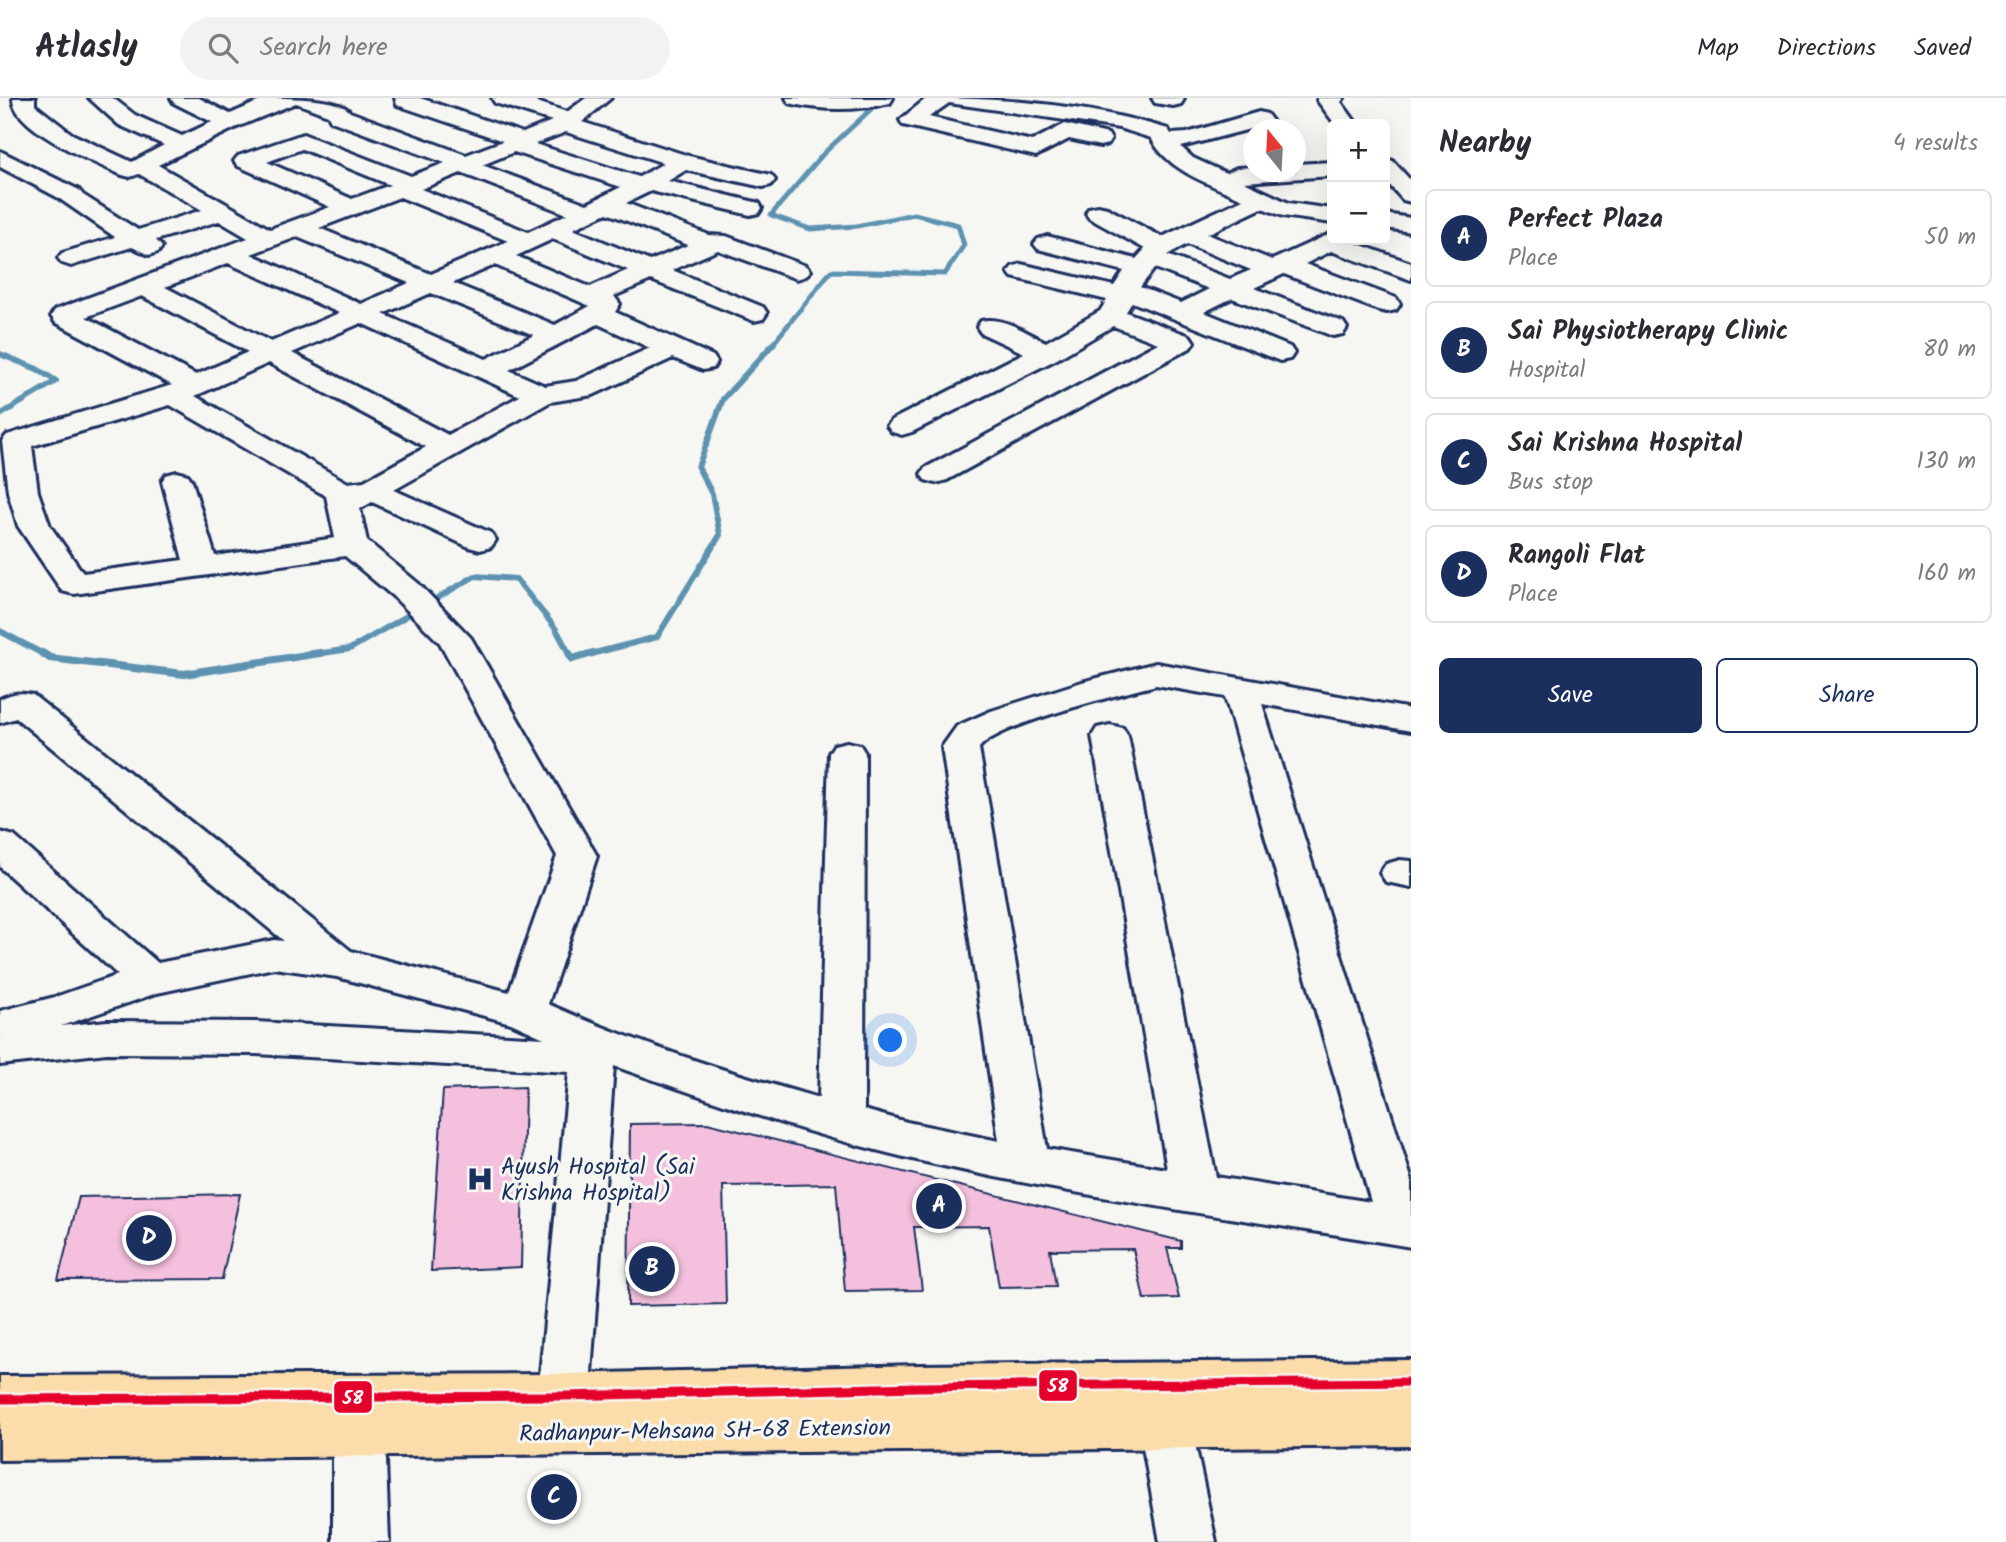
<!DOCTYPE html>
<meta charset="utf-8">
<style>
body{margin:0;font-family:Kalam,sans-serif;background:#f2f2f3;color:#2b2b33}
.controls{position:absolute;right:21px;top:21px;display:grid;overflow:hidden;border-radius:10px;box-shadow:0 7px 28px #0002}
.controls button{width:63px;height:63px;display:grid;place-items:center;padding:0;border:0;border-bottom:2px solid #e1e1e2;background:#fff;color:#2b2b33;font:35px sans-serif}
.compass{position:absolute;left:1243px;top:21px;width:63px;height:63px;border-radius:50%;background:#fff;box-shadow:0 7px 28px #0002;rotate:342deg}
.you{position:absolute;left:891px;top:943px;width:24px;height:24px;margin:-18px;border:5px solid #fff;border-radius:50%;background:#1a73e8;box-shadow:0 0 0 10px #1a73e833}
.badge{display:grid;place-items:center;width:46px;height:46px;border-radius:50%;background:#1b2f5e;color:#fff;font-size:23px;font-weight:700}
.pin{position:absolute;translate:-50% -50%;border:4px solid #fff;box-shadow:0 2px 7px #0006}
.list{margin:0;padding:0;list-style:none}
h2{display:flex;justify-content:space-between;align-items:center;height:91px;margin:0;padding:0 28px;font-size:30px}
h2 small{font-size:23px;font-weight:400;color:#7c7c81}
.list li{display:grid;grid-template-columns:46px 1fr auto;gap:21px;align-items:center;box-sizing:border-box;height:98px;margin:0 14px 14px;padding:0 14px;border:2px solid #e1e1e2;border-radius:10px}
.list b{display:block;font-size:26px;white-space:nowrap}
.list p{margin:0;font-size:23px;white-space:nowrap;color:#7c7c81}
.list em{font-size:23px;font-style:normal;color:#7c7c81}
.actions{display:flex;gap:14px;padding:21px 28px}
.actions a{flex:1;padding:16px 0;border:2px solid #1b2f5e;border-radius:10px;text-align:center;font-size:24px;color:#1b2f5e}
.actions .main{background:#1b2f5e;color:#fff}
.icon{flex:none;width:38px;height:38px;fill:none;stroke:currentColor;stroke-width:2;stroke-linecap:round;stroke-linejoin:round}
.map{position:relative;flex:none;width:1411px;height:1444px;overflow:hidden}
header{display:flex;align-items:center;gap:42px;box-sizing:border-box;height:98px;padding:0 35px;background:#fff;border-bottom:2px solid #e1e1e2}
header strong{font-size:33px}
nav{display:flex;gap:38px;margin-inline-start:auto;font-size:24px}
.search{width:490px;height:63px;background:#f2f2f3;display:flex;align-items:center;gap:18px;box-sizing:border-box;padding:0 24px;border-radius:38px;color:#7c7c81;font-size:26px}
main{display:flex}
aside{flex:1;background:#fff}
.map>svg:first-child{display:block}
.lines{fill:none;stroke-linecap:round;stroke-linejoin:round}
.stream-far2{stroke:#5d93b1;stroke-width:5}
.stream-far1{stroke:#5d93b1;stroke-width:6}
.stream{stroke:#5d93b1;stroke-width:8}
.building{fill:#f5c0dd;stroke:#1b2f5e;stroke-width:2}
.minor-casing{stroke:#1b2f5e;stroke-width:6}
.highway-casing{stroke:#1b2f5e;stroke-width:6}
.minor{fill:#f6f6f2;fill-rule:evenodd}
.highway{fill:#fbddab;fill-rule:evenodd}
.bus-1-casing{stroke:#f6f6f2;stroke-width:14}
.bus-1{stroke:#e4002b;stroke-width:9}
.labels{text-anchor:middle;stroke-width:6;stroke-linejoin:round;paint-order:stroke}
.near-poi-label{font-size:23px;fill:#1b2f5e;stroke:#f6f6f2;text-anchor:start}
.near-street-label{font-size:23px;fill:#1b2f5e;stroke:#f6f6f2}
.line-badge{stroke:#f6f6f2;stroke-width:2.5}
.badge-label{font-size:19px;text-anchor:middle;font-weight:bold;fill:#fff}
</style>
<header>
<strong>Atlasly</strong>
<div class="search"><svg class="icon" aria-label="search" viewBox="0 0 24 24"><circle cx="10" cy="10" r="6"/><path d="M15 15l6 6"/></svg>Search here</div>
<nav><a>Map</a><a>Directions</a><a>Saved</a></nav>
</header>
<main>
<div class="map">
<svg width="1411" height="1444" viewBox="0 0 1411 1444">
<rect width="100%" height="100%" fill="#f6f6f2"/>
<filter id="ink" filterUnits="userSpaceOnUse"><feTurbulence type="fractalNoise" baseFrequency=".0143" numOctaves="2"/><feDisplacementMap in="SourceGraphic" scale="14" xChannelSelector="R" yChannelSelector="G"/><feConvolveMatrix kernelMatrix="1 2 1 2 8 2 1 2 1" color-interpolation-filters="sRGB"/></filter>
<g filter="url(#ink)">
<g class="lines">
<polyline class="stream-far2" points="772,247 831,173 945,176 964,147 958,127 914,116 857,128 810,131 771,117 824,55 883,0"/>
<g class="stream-far1">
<polyline points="0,256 37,271 56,283 0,317"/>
<polyline points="0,533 45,557"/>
<polyline points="309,557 350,551 475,478 516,481 556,531 570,557"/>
<polyline points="587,557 657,539 720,437 712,396 698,369 723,301 774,245"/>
</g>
<g class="stream">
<polyline points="42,555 50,560 184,576 320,555"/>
<polyline points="569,555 572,561 593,555"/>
</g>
</g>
<g class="building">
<polygon points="525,989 521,1169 431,1173 443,992"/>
<polygon points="707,1025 1181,1143 1181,1150 1167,1150 1179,1200 1144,1201 1133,1151 1050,1152 1056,1188 999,1189 989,1128 914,1129 922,1192 845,1193 836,1086 723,1088 726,1206 628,1208 630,1026"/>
<polygon points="240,1096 222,1181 58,1182 79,1099"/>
</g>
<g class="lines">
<g class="minor-casing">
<g id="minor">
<path d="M 13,0 L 35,0 L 35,7 L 72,36 L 132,64 L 164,47 L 119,27 L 89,0 L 113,0 L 135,17 L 182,38 L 212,24 L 174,5 L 171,0 L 199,0 L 230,16 C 243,11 258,2 271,0 C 290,0 340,0 350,14 L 466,57 L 503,43 L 397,7 L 395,0 L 420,0 L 523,35 L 552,23 L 495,5 L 492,0 L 525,0 L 567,14 L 586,0 L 611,0 L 582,24 L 689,58 L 771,77 L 775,82 L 771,87 L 763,89 L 686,72 L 668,83 L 759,105 L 762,110 L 759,115 L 750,117 L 651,93 L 626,105 L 709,137 L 726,138 L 806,168 L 810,173 L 806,178 L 797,181 L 718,152 L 672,172 L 763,209 L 767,215 L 763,221 L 754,223 L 651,182 L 614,198 L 620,206 L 615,214 L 713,258 L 717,264 L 713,270 L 703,272 L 673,260 L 593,297 L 550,304 L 394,392 L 491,435 L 496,442 L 491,449 L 480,452 L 469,449 L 372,404 L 360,411 L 367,443 L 419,486 L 471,540 L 597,758 L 548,906 C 635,945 727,974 819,1000 L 829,655 L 834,647 L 847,644 L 860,647 L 865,655 L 864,1012 L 907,1024 L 999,1043 L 942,649 L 957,628 L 991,613 L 1082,584 L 1156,565 L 1411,611 L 1411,633 L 1262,606 L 1411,1080 L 1411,1149 C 1244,1121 1074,1099 908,1060 C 809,1037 711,1002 614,968 L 587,1328 L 580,1344 L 561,1351 L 542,1344 L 535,1328 L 569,974 L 256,956 L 107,955 L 0,967 L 0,913 L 55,899 L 118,877 L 0,769 L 0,734 L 14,738 L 158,865 L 274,842 L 284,843 L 16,620 L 0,625 L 0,601 C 12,595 20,594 33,597 L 351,853 L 509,894 L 557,758 L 440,545 L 395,500 L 345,458 L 74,496 L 62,493 L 18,428 L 8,394 L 2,343 L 7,337 L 172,287 L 55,224 L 51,218 L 55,212 L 248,140 L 219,123 L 156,142 L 162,149 L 158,154 L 149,157 L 132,149 L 71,168 L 62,165 L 58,160 L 62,155 L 115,139 L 57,99 L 0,69 L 0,53 L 79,92 L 83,97 L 138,132 L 202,112 L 139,76 L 130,79 L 122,77 C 96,65 13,32 13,0 ZM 296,5 L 328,17 L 331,23 L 445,65 L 411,78 L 303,36 L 238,58 L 234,63 L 238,68 L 330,109 L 270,131 L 158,67 L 237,29 ZM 566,34 L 664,65 L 639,79 L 535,46 ZM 302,51 L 390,87 L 352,101 L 267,64 ZM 514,54 L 621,89 L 587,106 L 482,67 ZM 461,75 L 567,116 L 528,134 L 421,91 ZM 400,99 L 508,143 L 431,176 L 319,130 ZM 607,115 L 688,147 L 650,163 L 573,131 ZM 297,139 L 409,185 L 361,206 L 251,156 ZM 553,141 L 628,172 L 590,189 L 516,158 ZM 228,165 L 339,215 L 271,244 L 165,189 ZM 495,167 L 590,208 L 555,227 L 453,185 ZM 431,195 L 534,237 L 486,261 L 383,216 ZM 142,198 L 248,254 L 196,277 L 86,219 ZM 361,225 L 520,298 L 448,337 L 292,255 ZM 598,226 L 650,250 L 576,283 L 545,288 L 509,272 ZM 269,265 L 426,349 L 364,383 L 348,385 L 195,298 ZM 170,307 L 326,398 L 335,440 L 215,458 L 192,383 L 188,377 L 177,374 L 166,377 L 162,383 L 183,462 L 83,475 L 50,428 L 38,394 L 32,348 ZM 1156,587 L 1225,599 L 1371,1104 L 1216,1079 L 1128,638 L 1123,630 L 1110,627 L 1097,630 L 1092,638 L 1167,1071 L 1047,1051 L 979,650 C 997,626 1123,596 1156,587 ZM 274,870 L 337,879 L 511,925 L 544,940 L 256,924 L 107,923 L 61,928 L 157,895 Z"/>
<path d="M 786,0 L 893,0 L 890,5 C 856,13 823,13 789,5 Z"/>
<path d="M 927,0 C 1009,0 1090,7 1168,31 L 1171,36 L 1187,35 L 1259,14 L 1267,16 L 1279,32 L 1254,30 L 1181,49 L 1193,60 L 1226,75 L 1237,70 L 1254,69 L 1254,74 L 1296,74 L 1296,66 L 1332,64 L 1332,78 L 1244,84 L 1289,105 L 1332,111 L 1332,125 L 1283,118 L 1262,110 L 1207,136 L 1272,162 L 1332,135 L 1332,142 L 1347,142 L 1411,165 L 1411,182 L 1331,153 L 1305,166 L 1396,200 L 1400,206 L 1396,212 L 1387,214 L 1378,212 L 1284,176 L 1254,190 L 1343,224 L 1347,230 L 1343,236 L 1333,238 L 1232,200 L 1204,214 L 1290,249 L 1294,255 L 1290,261 L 1280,263 L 1132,204 L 1126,214 L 1190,238 L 1194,244 L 1190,250 L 947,382 L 936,385 L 925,382 L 921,376 L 925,370 L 1158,245 L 1113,228 L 1057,261 L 912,334 L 902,337 L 892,334 L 887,328 L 892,322 L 1024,255 L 981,235 L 977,229 L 981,223 C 1003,218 1027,235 1046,244 L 1100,213 L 1107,202 L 1012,179 L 1008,174 L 1012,169 L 1021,166 L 1114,188 L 1124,173 L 1038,151 L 1034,146 L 1038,141 L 1047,138 L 1136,161 L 1145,151 L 1089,120 L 1086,115 L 1089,110 L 1098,108 L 1107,110 L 1162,139 L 1243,101 C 1210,86 1169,74 1151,40 L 1119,30 L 949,5 L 929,19 L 1032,43 L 1065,26 L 1108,36 L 1111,41 L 1108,46 L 1100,48 L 1069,41 L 1036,58 L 903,27 L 900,22 ZM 1187,146 L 1251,172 L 1230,181 L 1167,157 ZM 1155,170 L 1209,191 L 1181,205 L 1140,189 Z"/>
<polygon points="1152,0 1183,0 1184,1 1181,6 1173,8 1155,5"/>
<polygon points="1318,0 1344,0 1341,4 1357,26 1335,26 1317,2"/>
<polygon points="1385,61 1393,63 1411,83 1411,104 1403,102 1385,82"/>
<polygon points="1385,116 1411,120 1411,134 1385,130"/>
<polygon points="1400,762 1411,763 1411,789 1386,784 1380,775 1386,766"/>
<polygon points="1165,1304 1184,1311 1191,1327 1216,1444 1160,1444 1139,1327 1146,1311"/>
<polygon points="359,1312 378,1319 385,1335 389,1444 333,1444 333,1335 340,1319"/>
</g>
</g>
<g class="highway-casing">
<polygon id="highway" points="1411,1262 1411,1348 0,1362 0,1278 564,1276 919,1267"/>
</g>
<use href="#minor" class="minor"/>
<use href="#highway" class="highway"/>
<g class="bus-1-casing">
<polyline id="bus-1" points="0,1301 564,1298 919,1289 1411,1284"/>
</g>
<use href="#bus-1" class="bus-1"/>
</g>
</g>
<defs>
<g id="hospital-bare" transform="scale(2.1)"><path d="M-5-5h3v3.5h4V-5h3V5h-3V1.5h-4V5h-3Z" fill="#1b2f5e" stroke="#f6f6f2" stroke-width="2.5" paint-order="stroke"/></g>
</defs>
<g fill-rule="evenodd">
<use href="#hospital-bare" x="480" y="1081"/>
</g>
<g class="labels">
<g class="near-poi-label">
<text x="501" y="1076">Ayush Hospital (Sai<tspan x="501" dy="26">Krishna Hospital)</tspan></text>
</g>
<g class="near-street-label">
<text transform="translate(705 1332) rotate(-1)" y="8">Radhanpur-Mehsana SH-68 Extension</text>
</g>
</g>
<g class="line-badge">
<rect x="1038" y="1271" width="40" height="33" rx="7" fill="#e4002b"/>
<rect x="333" y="1282" width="40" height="34" rx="7" fill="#e4002b"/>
</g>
<g class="badge-label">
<text x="1058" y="1294">58</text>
<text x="353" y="1306">58</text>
</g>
</svg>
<div class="controls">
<button>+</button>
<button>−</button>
</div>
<svg class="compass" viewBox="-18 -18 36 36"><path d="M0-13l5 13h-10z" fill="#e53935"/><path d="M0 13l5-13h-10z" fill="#7c7c81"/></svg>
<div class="you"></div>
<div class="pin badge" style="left:939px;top:1108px">A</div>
<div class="pin badge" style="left:652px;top:1171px">B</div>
<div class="pin badge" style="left:554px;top:1399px">C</div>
<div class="pin badge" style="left:149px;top:1140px">D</div>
</div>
<aside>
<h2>Nearby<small>4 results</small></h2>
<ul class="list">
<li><span class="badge">A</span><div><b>Perfect Plaza</b><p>Place</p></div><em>50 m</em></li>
<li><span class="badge">B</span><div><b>Sai Physiotherapy Clinic</b><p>Hospital</p></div><em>80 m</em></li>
<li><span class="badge">C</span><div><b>Sai Krishna Hospital</b><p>Bus stop</p></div><em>130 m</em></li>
<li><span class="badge">D</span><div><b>Rangoli Flat</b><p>Place</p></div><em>160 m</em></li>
</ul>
<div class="actions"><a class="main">Save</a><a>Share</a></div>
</aside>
</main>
